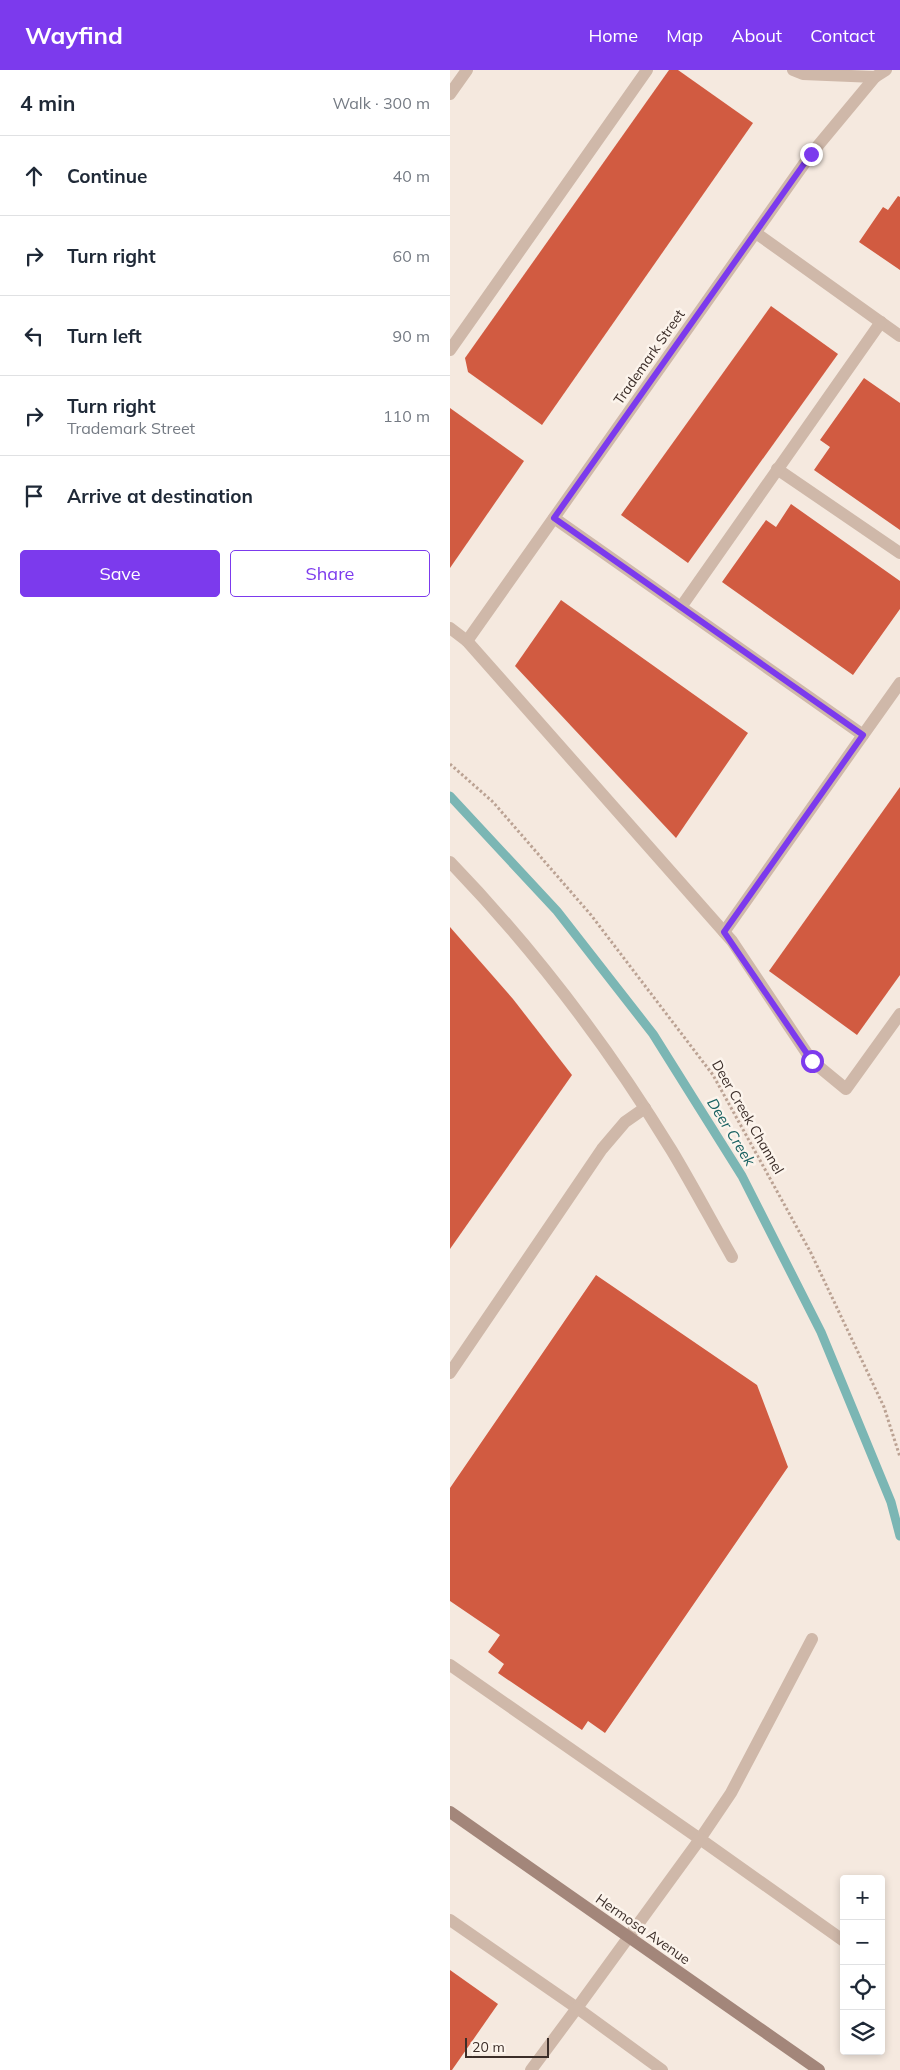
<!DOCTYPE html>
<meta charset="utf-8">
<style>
body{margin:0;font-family:Mulish,sans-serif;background:#f2f2f3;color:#1f2937}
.controls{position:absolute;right:15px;bottom:15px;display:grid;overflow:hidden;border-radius:5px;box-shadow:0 2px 8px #0003}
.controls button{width:45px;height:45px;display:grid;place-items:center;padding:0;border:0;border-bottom:1px solid #e0e1e3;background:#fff;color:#1f2937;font:25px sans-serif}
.scale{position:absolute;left:15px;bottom:12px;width:84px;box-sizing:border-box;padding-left:5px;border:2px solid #3c2e29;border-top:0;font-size:14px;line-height:18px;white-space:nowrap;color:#3c2e29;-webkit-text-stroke:4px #fcf4ec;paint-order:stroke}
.stop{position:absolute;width:15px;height:15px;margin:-11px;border:4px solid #7c3aed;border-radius:50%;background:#fff}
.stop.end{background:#7c3aed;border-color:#fff;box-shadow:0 1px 5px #0008}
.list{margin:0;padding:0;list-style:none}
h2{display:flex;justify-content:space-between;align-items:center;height:65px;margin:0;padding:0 20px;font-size:21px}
h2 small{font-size:16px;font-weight:400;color:#747a83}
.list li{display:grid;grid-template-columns:32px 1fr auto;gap:15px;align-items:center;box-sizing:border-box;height:80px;padding:0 20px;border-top:1px solid #e0e1e3}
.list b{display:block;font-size:19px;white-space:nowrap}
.list p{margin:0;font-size:16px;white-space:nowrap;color:#747a83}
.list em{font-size:16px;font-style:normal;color:#747a83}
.actions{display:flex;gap:10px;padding:15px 20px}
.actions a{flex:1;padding:11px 0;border:1px solid #7c3aed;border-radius:5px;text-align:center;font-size:18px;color:#7c3aed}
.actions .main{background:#7c3aed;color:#fff}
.icon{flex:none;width:28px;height:28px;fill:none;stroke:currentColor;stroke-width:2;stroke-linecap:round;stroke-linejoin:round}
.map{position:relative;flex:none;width:450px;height:2000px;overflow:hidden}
header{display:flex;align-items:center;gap:30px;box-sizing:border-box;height:70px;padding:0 25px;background:#7c3aed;color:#fff}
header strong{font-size:24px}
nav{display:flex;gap:28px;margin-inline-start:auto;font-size:18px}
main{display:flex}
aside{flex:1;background:#fff}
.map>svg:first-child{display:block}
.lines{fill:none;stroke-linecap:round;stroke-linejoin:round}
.stream{stroke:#7bb6b4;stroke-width:9}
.building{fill:#d15b41}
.path{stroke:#bba293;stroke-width:3;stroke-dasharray:2.5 2.5;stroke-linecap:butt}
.lane{stroke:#cfb8a9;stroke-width:12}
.street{stroke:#cfb8a9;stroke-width:12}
.secondary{stroke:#a3867a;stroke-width:12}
.route{stroke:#7c3aed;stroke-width:6}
.labels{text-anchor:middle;stroke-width:5;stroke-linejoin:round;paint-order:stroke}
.street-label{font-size:14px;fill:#3c2e29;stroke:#fcf4ec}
.water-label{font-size:15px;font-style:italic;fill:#1a6262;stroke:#fcf4ec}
</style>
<header>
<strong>Wayfind</strong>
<nav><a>Home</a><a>Map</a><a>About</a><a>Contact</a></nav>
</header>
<main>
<aside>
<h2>4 min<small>Walk · 300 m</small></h2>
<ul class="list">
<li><svg class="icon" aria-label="ahead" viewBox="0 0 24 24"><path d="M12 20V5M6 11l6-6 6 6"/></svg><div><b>Continue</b></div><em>40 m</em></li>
<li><svg class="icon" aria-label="right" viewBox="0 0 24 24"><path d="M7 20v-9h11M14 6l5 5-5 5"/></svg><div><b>Turn right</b></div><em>60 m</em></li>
<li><svg class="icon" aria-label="left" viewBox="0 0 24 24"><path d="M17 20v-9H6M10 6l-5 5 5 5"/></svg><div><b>Turn left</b></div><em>90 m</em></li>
<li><svg class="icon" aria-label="right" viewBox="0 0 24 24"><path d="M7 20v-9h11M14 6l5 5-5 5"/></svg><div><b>Turn right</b><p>Trademark Street</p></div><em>110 m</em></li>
<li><svg class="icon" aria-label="arrive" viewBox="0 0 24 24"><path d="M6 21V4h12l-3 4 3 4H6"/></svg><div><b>Arrive at destination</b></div></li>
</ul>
<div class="actions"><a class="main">Save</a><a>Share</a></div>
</aside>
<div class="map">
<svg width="450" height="2000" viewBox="0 0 450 2000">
<rect width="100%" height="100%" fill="#f5e9df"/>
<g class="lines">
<polyline class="stream" points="0,726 107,841 203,964 292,1106 371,1262 441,1432 450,1466"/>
</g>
<g class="building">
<polygon points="219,0 228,0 303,53 92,355 18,302 15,288"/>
<polygon points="448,126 450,127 450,200 409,172 433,137 438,140"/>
<polygon points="321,236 388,284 238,493 171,445"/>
<polygon points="414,308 450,333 450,460 364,400 380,377 370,370"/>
<polygon points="0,338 74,391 0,498"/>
<polygon points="341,434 450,511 450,539 403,605 272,512 316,450 326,457"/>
<polygon points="111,530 298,663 226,768 65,596"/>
<polygon points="450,717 450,905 407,965 319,901"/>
<polygon points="0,857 63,929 122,1005 0,1179"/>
<polygon points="146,1205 307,1315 338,1397 155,1663 138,1651 132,1660 48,1603 54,1594 38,1582 50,1565 0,1531 0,1418"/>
<polygon points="0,1900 48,1934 2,2000 0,2000"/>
</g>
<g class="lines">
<polyline class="path" points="0,694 43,732 141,845 263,1005 361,1183 434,1337 450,1387"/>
<g class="lane">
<polyline points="0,24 17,0"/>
<polyline points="306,163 450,266"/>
<polyline points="327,399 450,483"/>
<polyline points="104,448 413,665 450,613"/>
<polyline points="231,537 431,252"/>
<polyline points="17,571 282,871 362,991 396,1019 450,944"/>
<path d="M 0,792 C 84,879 159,978 222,1081 C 243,1116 262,1152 282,1187"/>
<polyline points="274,862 413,665"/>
<polyline points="0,1303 152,1079 175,1052 195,1038"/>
<polyline points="0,1595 250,1769 281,1723 362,1569"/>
<polyline points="0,1850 127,1938 250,1769 394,1871"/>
<polyline points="81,2000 127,1938 212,2000"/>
</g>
<g class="street">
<polyline points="343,0 353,4 425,7"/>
<polyline points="0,280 197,0"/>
<polyline points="0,558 17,571 361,84 425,7 436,0"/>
</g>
<polyline class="secondary" points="0,1742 369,2000"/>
</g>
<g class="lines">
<polyline class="route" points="361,84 104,448 413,665 274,862 362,991"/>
</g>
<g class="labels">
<g class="street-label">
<text transform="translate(199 287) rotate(-55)" y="5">Trademark Street</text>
<text transform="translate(298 1047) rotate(60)" y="5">Deer Creek Channel</text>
<text transform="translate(193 1859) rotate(35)" y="5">Hermosa Avenue</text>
</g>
<g class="water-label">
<text transform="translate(281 1062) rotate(58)" y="5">Deer Creek</text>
</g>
</g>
</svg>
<div class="controls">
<button>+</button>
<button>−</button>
<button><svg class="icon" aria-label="locate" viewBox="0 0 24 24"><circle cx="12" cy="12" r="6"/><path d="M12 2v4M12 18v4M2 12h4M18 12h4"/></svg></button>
<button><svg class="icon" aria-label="layers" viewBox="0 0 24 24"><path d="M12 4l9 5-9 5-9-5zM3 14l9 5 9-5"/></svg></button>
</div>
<div class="scale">20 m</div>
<div class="stop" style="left:362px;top:991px"></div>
<div class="stop end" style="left:361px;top:84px"></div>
</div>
</main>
